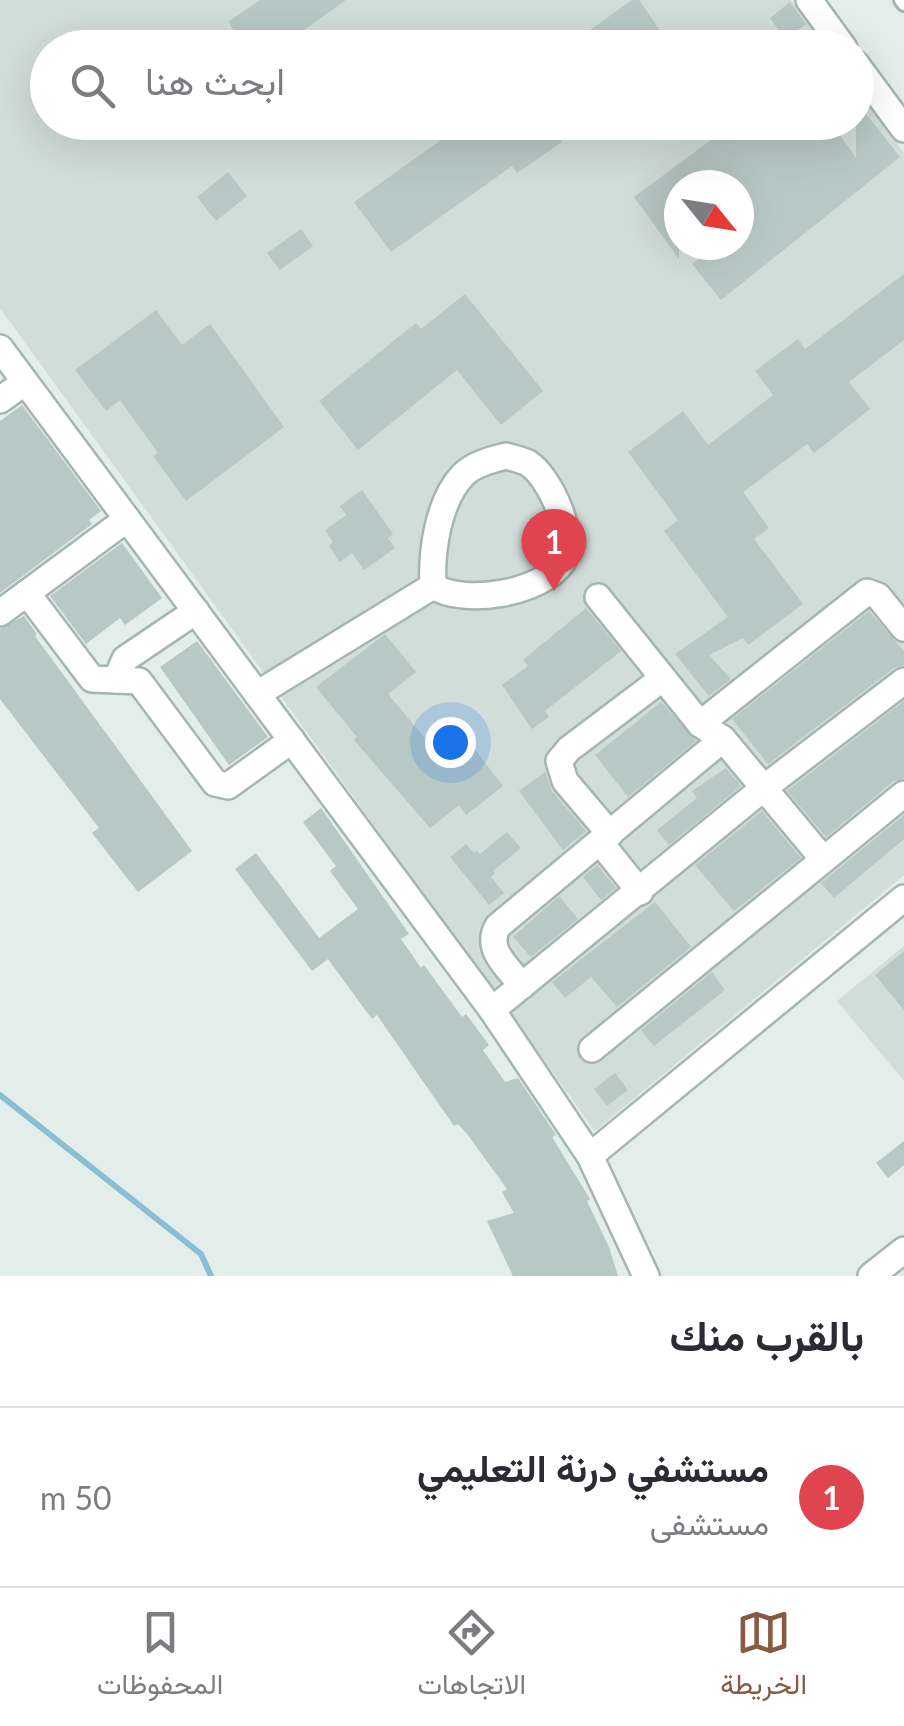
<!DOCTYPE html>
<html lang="ar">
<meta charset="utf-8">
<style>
body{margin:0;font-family:Lato,Vazirmatn,sans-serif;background:#f7f7f7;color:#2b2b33;direction:rtl}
.compass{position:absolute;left:664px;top:170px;width:90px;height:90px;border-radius:50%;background:#fff;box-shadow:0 10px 40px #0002;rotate:120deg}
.you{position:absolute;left:450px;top:742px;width:35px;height:35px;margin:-25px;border:8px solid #fff;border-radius:50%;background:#1a73e8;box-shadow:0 0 0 15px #1a73e833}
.badge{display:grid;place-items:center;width:65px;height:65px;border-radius:50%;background:#875a43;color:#fff;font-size:32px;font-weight:700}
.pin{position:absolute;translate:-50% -82px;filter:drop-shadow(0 2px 5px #0008)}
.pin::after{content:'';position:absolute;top:52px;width:35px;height:30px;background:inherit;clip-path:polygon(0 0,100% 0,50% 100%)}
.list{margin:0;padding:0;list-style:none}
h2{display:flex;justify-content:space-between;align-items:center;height:130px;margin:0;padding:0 40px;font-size:42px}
h2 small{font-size:32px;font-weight:400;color:#7c7c81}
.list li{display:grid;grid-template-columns:65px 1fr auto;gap:30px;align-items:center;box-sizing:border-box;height:180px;padding:0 40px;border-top:2px solid #e1e1e2}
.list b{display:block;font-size:38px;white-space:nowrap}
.list p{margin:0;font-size:32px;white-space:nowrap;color:#7c7c81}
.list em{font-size:32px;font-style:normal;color:#7c7c81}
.icon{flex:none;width:55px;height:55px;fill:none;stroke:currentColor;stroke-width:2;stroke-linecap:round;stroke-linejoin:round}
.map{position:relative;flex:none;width:904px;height:1276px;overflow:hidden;direction:ltr}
.search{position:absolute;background:#fff;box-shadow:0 10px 40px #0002;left:30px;right:30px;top:30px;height:110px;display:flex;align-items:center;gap:25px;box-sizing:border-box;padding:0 35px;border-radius:55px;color:#7c7c81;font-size:38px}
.sheet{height:310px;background:#fff}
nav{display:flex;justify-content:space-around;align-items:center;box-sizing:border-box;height:140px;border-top:2px solid #e1e1e2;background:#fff;font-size:28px;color:#7c7c81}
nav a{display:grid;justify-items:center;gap:5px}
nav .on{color:#875a43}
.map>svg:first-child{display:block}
.built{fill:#d1ddd9;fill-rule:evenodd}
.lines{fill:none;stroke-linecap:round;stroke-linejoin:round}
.stream{stroke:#89bfd4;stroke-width:6}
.building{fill:#b8c8c4}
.service-casing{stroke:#a5b6b2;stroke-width:18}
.minor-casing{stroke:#a5b6b2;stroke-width:30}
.service{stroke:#fff;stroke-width:12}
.minor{stroke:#fff;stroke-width:25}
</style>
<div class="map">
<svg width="904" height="1276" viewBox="0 0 904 1276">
<rect width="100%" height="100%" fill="#e3edea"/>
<g class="built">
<path d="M 0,0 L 791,0 L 826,47 L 48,48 L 48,122 L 856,122 L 857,89 L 904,153 L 904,875 L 595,1131 L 0,308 ZM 679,185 L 739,185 L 739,245 L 679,245 Z"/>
<polygon points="904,946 904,1081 837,1001"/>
</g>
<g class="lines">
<polyline class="stream" points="0,1095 201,1254 211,1276"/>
</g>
<g class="building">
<polygon points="260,0 346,0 279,48 246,48 228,22"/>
<polygon points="632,0 639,0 672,48 565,48"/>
<polygon points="790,2 806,24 785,39 770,18"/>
<polygon points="856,101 900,157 721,300 692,264 717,245 739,245 739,185 679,185 679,259 634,197 735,122 831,122 856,158"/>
<polygon points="466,122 570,122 556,133 562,142 517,173 512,166 391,252 354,202"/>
<polygon points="228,172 247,196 216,221 197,197"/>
<polygon points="301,229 313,246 280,270 267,253"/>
<polygon points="904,274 904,340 849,382 870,409 814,453 807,444 743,492 769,528 754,539 803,604 748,645 743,638 709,655 731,679 709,696 675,654 728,617 664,531 678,520 628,452 683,411 708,445 773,395 755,371 798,339 805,349"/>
<polygon points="465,294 543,391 501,425 457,370 358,450 319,401 416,323 421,329"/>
<polygon points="156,310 182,345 210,324 284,427 186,501 153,456 158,453 120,400 106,411 75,370"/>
<polygon points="22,405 101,511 89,520 92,524 0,593 0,421"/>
<polygon points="362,490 393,534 388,538 395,548 364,570 352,553 340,562 329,546 333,542 325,530 346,515 340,506"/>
<polygon points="122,543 162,598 125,625 120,618 86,644 50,596"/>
<polygon points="586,608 621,651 545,711 549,717 532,729 502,685 528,666 523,660"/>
<polygon points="869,611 904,651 904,665 894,668 768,764 732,719"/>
<polygon points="24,616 37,634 35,636 192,851 138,892 92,833 99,828 0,699 0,629"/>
<polygon points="385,634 416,672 388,694 427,741 453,721 503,786 466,815 459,805 430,828 354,740 357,737 316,687"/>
<polygon points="197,641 268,737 229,765 160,667"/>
<polygon points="904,701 904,778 894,781 826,837 787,791"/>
<polygon points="661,702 696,741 628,797 595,755"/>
<polygon points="726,768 741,786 669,845 657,830 697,798 692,791"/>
<polygon points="545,772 552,791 586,831 563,850 519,791"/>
<polygon points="321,808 409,934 401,939 421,968 424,965 462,1017 466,1014 489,1045 483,1050 505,1082 518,1078 556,1135 552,1137 590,1199 587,1201 609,1247 618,1276 513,1276 487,1221 514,1213 502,1192 507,1189 468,1135 458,1124 454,1126 377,1015 372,1019 328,959 312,971 235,869 256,853 319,938 358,909 330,871 336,866 303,822"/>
<polygon points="762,811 801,858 734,911 695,865"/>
<polygon points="904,815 904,839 834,898 821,883"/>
<polygon points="507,832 521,848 493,871 495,873 491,877 504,893 489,905 450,857 466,844 474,853 477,851 480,854"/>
<polygon points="597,865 616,888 601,900 583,877"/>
<polygon points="559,896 578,919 531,957 513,937"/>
<polygon points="655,902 691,947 617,1007 591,977 565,998 552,982"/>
<polygon points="904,951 904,1010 875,975"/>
<polygon points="712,972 725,990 654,1046 641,1030"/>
<polygon points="615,1073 628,1090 607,1106 594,1089"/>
<polygon points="904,1141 904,1165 888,1178 876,1163"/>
</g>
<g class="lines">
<g class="service-casing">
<polyline id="service" points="901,0 904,4"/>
</g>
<g class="minor-casing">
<g id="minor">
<polyline points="809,0 844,48"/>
<polyline points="856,64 904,129"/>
<polyline points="0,348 492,1010 590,1156 646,1276"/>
<polyline points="0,400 25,382"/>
<path d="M 506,456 C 513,458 522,460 528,463 C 550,477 577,537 563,561 C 543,594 462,606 433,586 C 431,552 438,501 463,475 C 474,464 491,460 506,456 Z"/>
<polyline points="27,593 92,679 139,681 215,783 228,786 292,740"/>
<polyline points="598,597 700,724 723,739 823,859"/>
<polyline points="0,613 127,519"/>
<polyline points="116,680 125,659 196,611"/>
<polyline points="257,694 433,586"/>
<polyline points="700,724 867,592 878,596 904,628"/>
<polyline points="610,834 565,781 559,761 569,749 663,678"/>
<polyline points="600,842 640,892"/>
<path d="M 522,986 C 508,967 484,949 498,926 L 723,739"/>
<polyline points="492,1010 765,787 904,681"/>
<polyline points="592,1049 904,794"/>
<polyline points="590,1156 904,898"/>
<polyline points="871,1276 904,1250"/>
</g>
</g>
<use href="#service" class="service"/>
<use href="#minor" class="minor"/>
</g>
</svg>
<svg class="compass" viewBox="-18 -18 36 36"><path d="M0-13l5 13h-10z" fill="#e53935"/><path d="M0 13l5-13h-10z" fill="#7c7c81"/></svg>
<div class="you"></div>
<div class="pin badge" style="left:554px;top:591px;background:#e0444e">1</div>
<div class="search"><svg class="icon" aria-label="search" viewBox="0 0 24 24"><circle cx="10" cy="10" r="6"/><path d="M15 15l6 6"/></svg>ابحث هنا</div>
</div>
<section class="sheet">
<h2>بالقرب منك<small></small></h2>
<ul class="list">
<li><span class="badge" style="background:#e0444e">1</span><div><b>مستشفي درنة التعليمي</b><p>مستشفى</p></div><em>50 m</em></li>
</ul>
</section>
<nav>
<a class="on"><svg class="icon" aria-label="map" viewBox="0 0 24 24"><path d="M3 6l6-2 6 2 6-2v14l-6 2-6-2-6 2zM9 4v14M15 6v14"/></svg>الخريطة</a>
<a><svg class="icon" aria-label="directions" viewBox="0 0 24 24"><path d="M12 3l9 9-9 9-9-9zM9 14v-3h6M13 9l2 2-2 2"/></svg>الاتجاهات</a>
<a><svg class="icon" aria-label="saved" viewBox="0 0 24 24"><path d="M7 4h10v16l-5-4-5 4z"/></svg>المحفوظات</a>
</nav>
